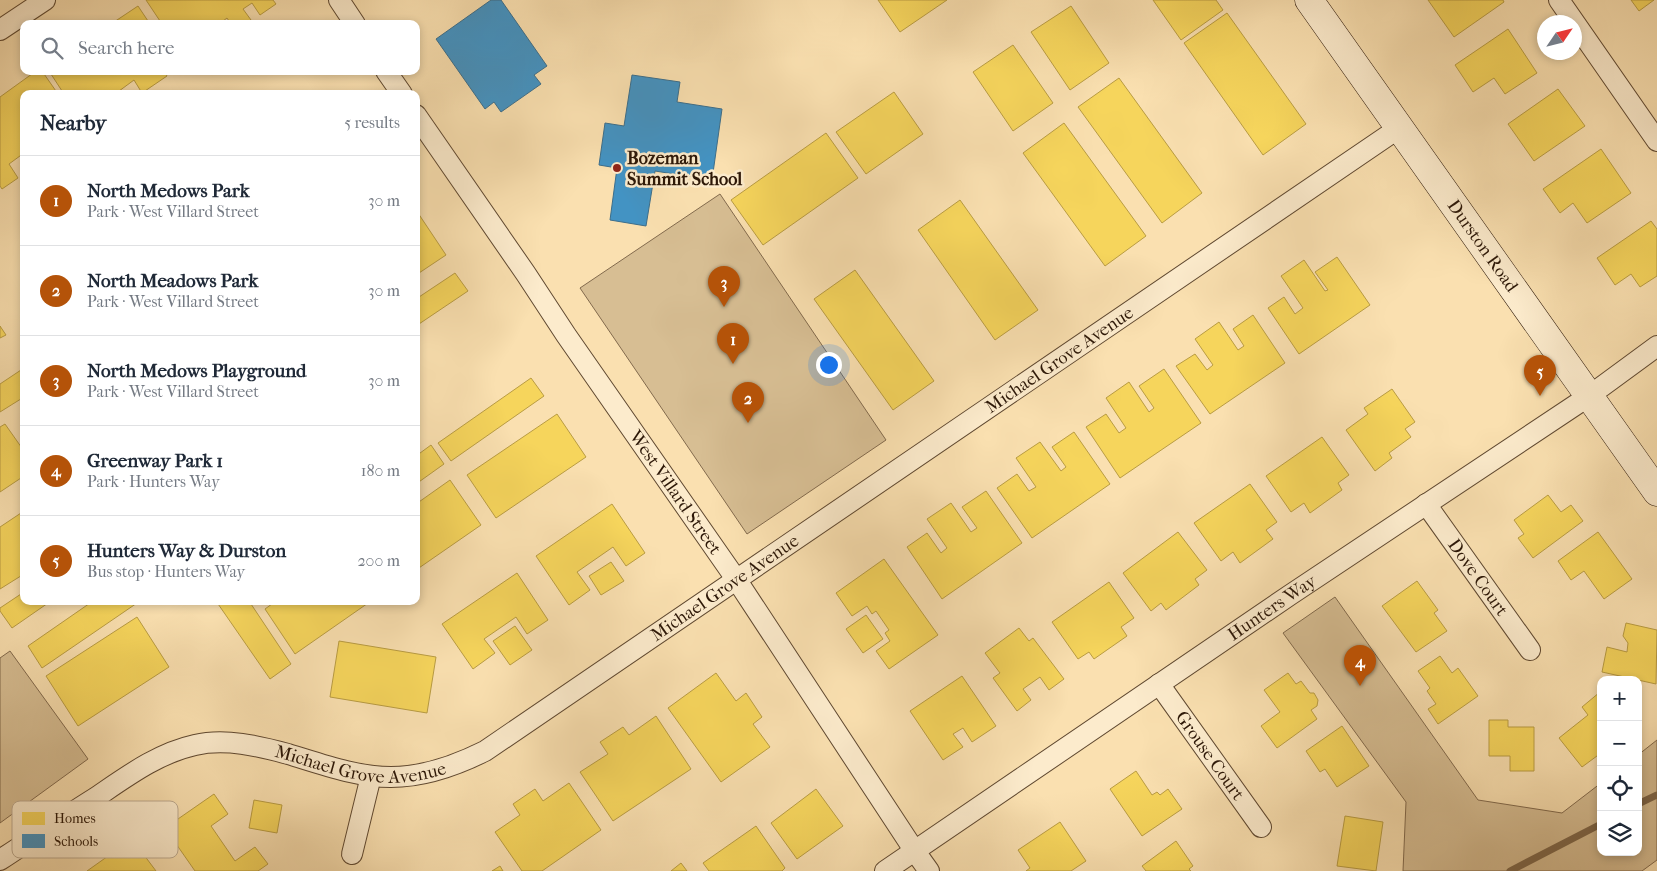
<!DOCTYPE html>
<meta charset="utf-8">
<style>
body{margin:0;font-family:"IM FELL French Canon",serif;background:#f6f6f7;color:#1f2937}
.controls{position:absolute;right:15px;bottom:15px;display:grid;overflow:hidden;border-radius:10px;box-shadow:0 2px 8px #0003}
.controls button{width:45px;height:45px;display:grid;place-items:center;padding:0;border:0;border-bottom:1px solid #e0e1e3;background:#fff;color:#1f2937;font:25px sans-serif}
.compass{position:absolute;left:1537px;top:15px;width:45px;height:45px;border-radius:50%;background:#fff;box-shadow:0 2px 8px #0003;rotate:55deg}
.you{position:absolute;left:828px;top:364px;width:18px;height:18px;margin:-12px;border:4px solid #fff;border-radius:50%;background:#1a73e8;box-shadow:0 0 0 8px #1a73e833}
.badge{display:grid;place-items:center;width:32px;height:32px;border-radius:50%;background:#b45309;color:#fff;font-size:16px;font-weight:700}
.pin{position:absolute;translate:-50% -41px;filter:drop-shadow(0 1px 2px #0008)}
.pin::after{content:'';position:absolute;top:26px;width:18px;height:15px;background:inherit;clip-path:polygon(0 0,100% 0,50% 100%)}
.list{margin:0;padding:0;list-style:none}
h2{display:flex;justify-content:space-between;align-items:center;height:65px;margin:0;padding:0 20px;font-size:21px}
h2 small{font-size:16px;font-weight:400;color:#747a83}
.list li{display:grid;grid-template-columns:32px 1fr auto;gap:15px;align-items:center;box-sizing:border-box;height:90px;padding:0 20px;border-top:1px solid #e0e1e3}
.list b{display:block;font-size:19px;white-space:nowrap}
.list p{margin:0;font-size:16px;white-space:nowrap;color:#747a83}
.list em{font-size:16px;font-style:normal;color:#747a83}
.icon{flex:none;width:28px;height:28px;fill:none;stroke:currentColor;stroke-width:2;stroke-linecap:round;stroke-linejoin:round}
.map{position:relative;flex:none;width:1657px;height:871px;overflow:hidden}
.search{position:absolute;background:#fff;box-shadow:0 2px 8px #0003;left:20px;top:20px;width:400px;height:55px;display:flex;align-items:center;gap:12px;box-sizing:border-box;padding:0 18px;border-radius:10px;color:#747a83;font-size:19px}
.panel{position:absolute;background:#fff;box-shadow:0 2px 8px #0003;left:20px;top:90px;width:400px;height:515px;border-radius:10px}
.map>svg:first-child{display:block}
.green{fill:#d7be93;stroke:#826a4d}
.homes{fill:#f6d55c;stroke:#b99c42}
.schools{fill:#4393c3;stroke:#3c6e8b}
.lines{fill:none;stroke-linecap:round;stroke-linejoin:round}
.stream{stroke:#7e674a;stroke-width:7}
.minor-casing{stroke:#604931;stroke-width:22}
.secondary-casing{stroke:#2c1707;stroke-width:29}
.minor{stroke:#fcebcc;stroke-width:20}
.secondary{stroke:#fcebcc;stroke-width:28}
.poi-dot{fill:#8f2418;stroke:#fcebcc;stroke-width:2}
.labels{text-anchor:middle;stroke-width:5;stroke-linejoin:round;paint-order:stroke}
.poi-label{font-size:18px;font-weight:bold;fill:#2c1707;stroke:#fcebcc;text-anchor:start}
.street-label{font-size:18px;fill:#2c1707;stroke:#fcebcc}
.key{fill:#fcebcc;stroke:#beab91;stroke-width:1}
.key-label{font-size:14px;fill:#2c1707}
</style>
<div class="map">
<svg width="1657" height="871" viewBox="0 0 1657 871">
<rect width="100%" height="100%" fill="#fae0b0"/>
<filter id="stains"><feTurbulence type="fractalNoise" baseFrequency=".004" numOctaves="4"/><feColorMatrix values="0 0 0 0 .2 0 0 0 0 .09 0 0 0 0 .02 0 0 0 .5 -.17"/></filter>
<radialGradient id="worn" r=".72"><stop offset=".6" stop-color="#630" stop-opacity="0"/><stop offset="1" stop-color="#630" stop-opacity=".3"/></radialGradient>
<g class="green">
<polygon points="720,194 886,440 747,534 580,288"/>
<polygon points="1335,597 1478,800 1562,813 1601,783 1601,852 1638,852 1638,755 1657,740 1657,860 1642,871 1403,871 1406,802 1283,633"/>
<polygon points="10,651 88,759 0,823 0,658"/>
</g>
<g class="homes">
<polygon points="146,0 273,0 276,4 260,15 252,3 243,9 251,20 246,24 231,24 227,18 219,24 162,24"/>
<polygon points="878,0 947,0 900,32"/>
<polygon points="1153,0 1216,0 1223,10 1181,40"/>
<polygon points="1428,0 1503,0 1504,2 1454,37"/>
<polygon points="1631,0 1654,0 1639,11"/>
<polygon points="138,6 150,24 111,24"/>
<polygon points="1071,6 1109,63 1070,90 1031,32"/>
<polygon points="1227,13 1306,124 1263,155 1184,43"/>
<polygon points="1508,29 1537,73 1505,94 1494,78 1473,92 1455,65"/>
<polygon points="1013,45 1053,103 1013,131 973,72"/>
<polygon points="36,71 42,71 58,94 24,94 24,153 9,164 18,178 2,189 0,186 0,97"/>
<polygon points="49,71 164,71 167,76 142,93 134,80 115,94 64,94"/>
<polygon points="1119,78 1202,193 1162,223 1078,107"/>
<polygon points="1558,89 1585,126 1534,161 1508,124"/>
<polygon points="894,92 923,134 866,174 836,132"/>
<polygon points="1064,123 1146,236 1105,266 1023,153"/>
<polygon points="826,133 858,178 763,245 731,200"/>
<polygon points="1601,149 1631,193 1587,223 1573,203 1560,213 1543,189"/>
<polygon points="960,200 1038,310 995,340 918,230"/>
<polygon points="416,210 446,255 416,275"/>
<polygon points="1651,221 1657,229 1657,276 1640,287 1631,274 1615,285 1597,258"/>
<polygon points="1337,257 1370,305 1299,354 1268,308 1284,297 1295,314 1303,308 1281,276 1304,260 1325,291 1328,290 1315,272"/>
<polygon points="855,270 934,381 893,410 814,299"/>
<polygon points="455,273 468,291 416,326 416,299"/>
<polygon points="1253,315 1285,363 1210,414 1176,366 1195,354 1207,370 1213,365 1195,339 1219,322 1238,350 1244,346 1233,329"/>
<polygon points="0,326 6,335 0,338"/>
<polygon points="24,368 24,397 0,412 0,384"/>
<polygon points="1164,369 1201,423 1120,478 1086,427 1106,414 1119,433 1126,428 1106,398 1129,382 1149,412 1154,408 1139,386"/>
<polygon points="531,378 544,396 451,461 438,443"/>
<polygon points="1392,389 1415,422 1405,429 1411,437 1389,453 1392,458 1375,471 1346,430 1368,414 1364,408"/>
<polygon points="557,414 586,457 496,518 467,475"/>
<polygon points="5,424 24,451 24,476 0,492 0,427"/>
<polygon points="1074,432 1110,484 1032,538 997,488 1017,474 1029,491 1036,487 1016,458 1040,442 1061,471 1066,467 1052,447"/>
<polygon points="1322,437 1349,475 1338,483 1342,490 1310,513 1304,503 1291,512 1266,476"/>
<polygon points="431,445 444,464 416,484 416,456"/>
<polygon points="450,480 481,525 416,570 416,504"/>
<polygon points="1250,484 1277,522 1266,530 1273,539 1240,563 1233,552 1221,561 1194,523"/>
<polygon points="986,491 1022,543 942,599 907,547 927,533 941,553 947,548 927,519 951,503 971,532 977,528 962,507"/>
<polygon points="1548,495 1561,512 1571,505 1583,521 1533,558 1518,538 1524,534 1514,520"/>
<polygon points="612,504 645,553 626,566 613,547 577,572 590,590 569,605 536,556"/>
<polygon points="24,511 24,574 0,589 0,527"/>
<polygon points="1178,532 1207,570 1195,579 1199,585 1166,610 1161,603 1151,611 1123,573"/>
<polygon points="1598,532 1632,579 1604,599 1584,571 1571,580 1558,561"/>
<polygon points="884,559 938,635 889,669 876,651 890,641 885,633 889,630 876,611 872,614 867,606 852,616 836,593"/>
<polygon points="611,562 624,581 601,595 589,576"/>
<polygon points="517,573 548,620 527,634 516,617 484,639 495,653 473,669 442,624"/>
<polygon points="1417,581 1438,610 1434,613 1447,631 1416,652 1382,606"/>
<polygon points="1109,582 1134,618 1121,627 1127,636 1094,659 1089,652 1078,659 1052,622"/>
<polygon points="24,592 24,601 51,601 12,628 0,611 0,608"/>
<polygon points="93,601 140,601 42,668 28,646"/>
<polygon points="216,601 249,601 291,664 270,679"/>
<polygon points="276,601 371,601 295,654 265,609"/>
<polygon points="866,615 883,639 863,653 846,629"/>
<polygon points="137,617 169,667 78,726 46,676"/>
<polygon points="1626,623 1657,630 1656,684 1602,672 1607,647 1627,652 1628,643 1623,636"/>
<polygon points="515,626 532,650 510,665 493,641"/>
<polygon points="1019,628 1029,641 1033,638 1064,679 1049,690 1040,677 1023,689 1031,700 1017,711 993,678 1000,673 985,653"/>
<polygon points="339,641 436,657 427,713 330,697"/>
<polygon points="1440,656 1452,673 1458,668 1478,696 1438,724 1428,709 1436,704 1427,691 1430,688 1418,671"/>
<polygon points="716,673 736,701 746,693 762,717 753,724 770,747 721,782 668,708"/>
<polygon points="1288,673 1296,684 1301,681 1310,693 1314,693 1318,700 1317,706 1311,710 1317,719 1277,748 1261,726 1280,712 1264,690"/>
<polygon points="962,676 996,726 972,742 963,728 953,734 963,747 943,760 910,711"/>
<polygon points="1600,692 1601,753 1582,767 1559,738 1588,715 1582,707"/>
<polygon points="656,716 691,769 613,821 580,772 608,754 600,742 623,727 629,735"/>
<polygon points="1489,720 1508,720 1508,727 1534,727 1534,771 1510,771 1510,756 1489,756"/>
<polygon points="1342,726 1369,766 1337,787 1325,769 1320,772 1306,751"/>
<polygon points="1136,771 1152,795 1157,792 1160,795 1168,789 1182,809 1142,836 1110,789"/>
<polygon points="569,783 601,830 542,871 522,871 495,832 520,815 513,804 535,789 543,801"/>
<polygon points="816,789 843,826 797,859 771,823"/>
<polygon points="214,794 228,814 211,826 235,861 255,847 268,864 258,871 195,871 165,828"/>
<polygon points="254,800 282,805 277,833 249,828"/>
<polygon points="1345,816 1383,822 1376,871 1337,866"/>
<polygon points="1060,822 1086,861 1071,871 1026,871 1030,868 1018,850"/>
<polygon points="756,826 785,868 782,871 709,871 703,863"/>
<polygon points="132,839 156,871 87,871"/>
<polygon points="1176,841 1193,866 1189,869 1191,871 1146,871 1142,866"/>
<polygon points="681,863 687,871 671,871"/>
<polygon points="500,866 503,871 492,871"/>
</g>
<g class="schools">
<polygon points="491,0 501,0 547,66 534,75 541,84 501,112 494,102 485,109 436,39"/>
<polygon points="632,75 680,82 677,102 722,109 712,180 655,171 646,226 610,220 617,168 599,165 605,123 624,126"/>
</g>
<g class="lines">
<g class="stream">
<polyline points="1638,804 1657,795"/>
<polyline points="1510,871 1601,824"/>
</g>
<g class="minor-casing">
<g id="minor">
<polyline points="339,0 355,24"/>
<polyline points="1559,0 1657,141"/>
<polyline points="0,30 45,0"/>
<polyline points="386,71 402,94"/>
<path id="s1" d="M 416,115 L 526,274 L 566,335 L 736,579 L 914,850 L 929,871"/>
<path id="s2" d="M 1426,504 L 1530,650"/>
<path id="s3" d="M 1159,684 L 1261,827"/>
<polyline points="352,854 371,776"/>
<path id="s4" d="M 0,860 C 32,839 63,818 95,798 C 126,777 158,753 195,745 C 225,738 259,746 288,754 C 321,764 356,777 391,777 C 424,777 457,765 485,751 L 1399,128"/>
<path id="s5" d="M 885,871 L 1290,595 L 1589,396 L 1657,346"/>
</g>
</g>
<g class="secondary-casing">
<g id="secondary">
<path id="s6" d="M 1309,0 L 1657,492"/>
</g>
</g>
<use href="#minor" class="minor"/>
<use href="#secondary" class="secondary"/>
</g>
<circle class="poi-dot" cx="617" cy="168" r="5"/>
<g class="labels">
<g class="poi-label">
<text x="627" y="164">Bozeman<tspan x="627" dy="21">Summit School</tspan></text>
</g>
<g class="street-label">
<text dy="6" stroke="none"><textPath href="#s6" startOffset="301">Durston Road</textPath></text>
<text dy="6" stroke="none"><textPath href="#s4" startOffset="1221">Michael Grove Avenue</textPath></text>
<text dy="6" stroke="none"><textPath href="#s1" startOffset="458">West Villard Street</textPath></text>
<text dy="6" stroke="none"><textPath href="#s2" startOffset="90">Dove Court</textPath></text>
<text dy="6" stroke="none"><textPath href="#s4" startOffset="816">Michael Grove Avenue</textPath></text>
<text dy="6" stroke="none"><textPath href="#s5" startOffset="468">Hunters Way</textPath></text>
<text dy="6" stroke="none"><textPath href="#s4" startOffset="396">Michael Grove Avenue</textPath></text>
<text dy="6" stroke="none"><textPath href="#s3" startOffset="88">Grouse Court</textPath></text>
</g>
</g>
<rect x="12" y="801" width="166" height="57" rx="8" class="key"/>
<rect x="22" y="812" width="23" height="13" fill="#f6d55c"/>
<rect x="22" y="834" width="23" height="14" fill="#4393c3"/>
<g class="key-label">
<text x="54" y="823">Homes</text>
<text x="54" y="846">Schools</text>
</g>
<rect width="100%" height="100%" filter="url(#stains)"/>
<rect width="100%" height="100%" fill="url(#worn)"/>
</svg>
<div class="controls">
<button>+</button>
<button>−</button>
<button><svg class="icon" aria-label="locate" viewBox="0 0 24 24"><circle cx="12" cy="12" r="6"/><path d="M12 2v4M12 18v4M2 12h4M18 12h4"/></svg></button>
<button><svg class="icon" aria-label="layers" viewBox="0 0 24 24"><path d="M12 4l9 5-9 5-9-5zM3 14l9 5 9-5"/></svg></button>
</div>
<svg class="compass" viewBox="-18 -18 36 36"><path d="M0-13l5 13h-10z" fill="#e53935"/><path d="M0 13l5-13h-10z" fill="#747a83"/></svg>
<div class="you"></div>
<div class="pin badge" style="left:733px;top:364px">1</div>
<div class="pin badge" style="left:748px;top:423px">2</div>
<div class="pin badge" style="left:724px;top:307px">3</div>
<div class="pin badge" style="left:1360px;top:686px">4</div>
<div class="pin badge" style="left:1540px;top:396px">5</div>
<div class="search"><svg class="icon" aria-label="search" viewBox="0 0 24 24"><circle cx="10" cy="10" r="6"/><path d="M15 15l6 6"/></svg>Search here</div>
<section class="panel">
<h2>Nearby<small>5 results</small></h2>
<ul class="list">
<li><span class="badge">1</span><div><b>North Medows Park</b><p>Park · West Villard Street</p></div><em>30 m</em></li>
<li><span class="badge">2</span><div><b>North Meadows Park</b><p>Park · West Villard Street</p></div><em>30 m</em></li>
<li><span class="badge">3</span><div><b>North Medows Playground</b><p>Park · West Villard Street</p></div><em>30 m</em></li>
<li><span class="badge">4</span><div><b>Greenway Park 1</b><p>Park · Hunters Way</p></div><em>180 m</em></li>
<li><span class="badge">5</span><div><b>Hunters Way &amp; Durston</b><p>Bus stop · Hunters Way</p></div><em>200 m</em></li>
</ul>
</section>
</div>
